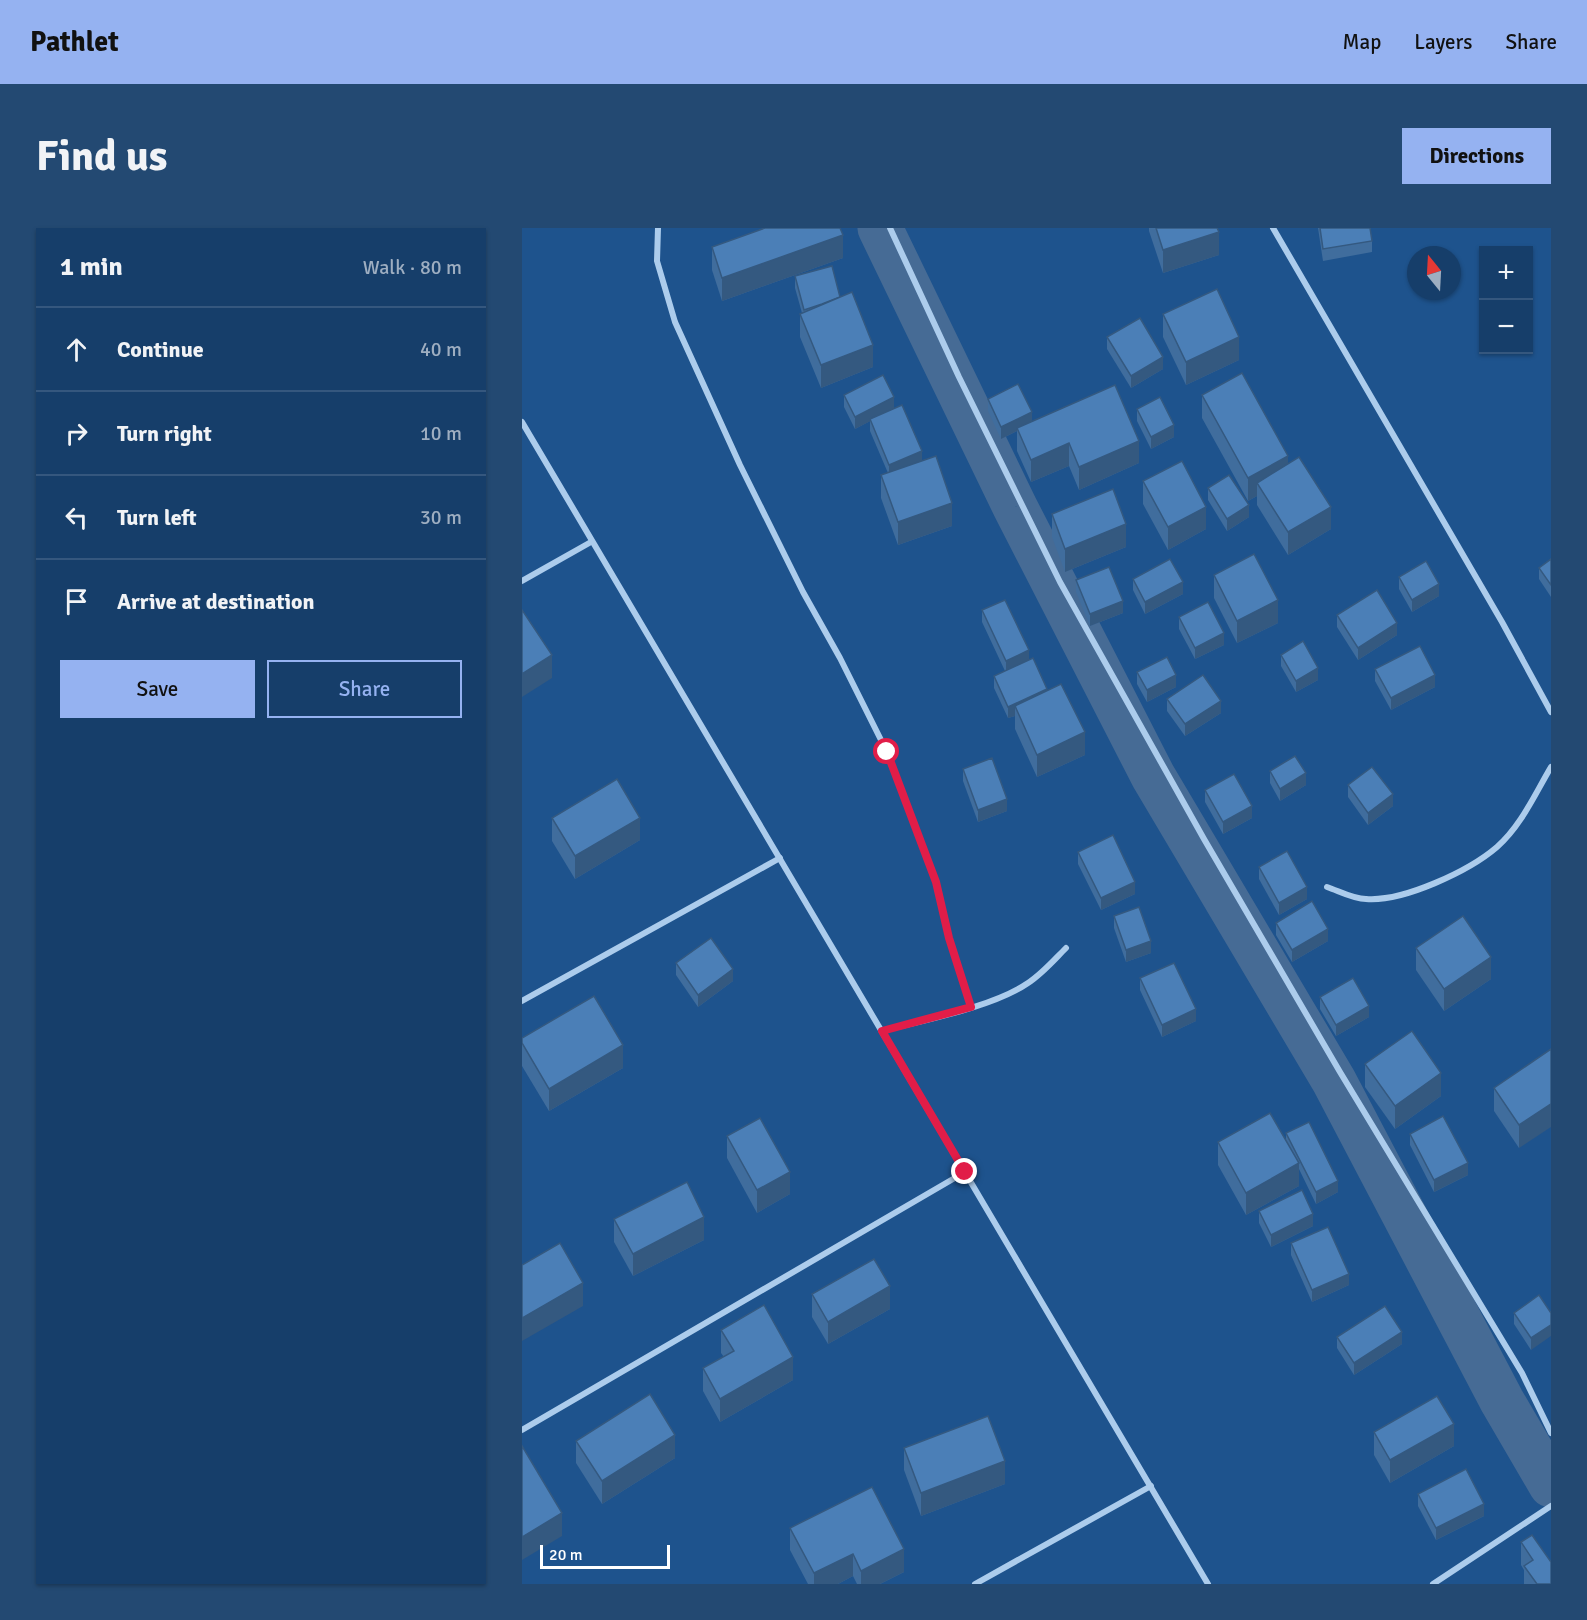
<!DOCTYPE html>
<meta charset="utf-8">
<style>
body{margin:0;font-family:Signika,sans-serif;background:#234972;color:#f1f3f6}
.controls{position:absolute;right:18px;top:18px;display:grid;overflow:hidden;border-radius:0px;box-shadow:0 2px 4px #0004}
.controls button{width:54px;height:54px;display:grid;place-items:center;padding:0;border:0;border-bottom:2px solid #35577e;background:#163e6a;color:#f1f3f6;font:30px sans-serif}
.compass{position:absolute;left:885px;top:18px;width:54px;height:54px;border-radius:50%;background:#163e6a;box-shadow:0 2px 4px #0004;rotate:342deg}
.scale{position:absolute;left:18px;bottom:15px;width:130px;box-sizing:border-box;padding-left:6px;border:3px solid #fff;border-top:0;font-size:16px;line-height:21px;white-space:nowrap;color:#fff;-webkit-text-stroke:4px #1e538d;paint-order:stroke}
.stop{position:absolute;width:18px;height:18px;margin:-14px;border:4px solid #e11d48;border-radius:50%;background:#fff}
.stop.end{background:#e11d48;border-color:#fff;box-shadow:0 2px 6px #0008}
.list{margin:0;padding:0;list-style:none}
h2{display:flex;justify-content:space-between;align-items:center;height:78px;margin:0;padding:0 24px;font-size:26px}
h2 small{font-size:20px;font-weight:400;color:#9eaec1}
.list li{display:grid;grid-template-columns:39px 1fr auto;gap:18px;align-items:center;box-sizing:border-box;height:84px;padding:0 24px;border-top:2px solid #35577e}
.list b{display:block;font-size:22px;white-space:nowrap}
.list em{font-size:20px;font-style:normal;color:#9eaec1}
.actions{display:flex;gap:12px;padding:18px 24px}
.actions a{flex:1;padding:14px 0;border:2px solid #95b2f1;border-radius:0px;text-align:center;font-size:21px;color:#95b2f1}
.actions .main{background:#95b2f1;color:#111}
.icon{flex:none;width:33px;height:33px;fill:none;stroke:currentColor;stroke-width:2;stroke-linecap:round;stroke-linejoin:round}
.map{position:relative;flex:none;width:1029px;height:1356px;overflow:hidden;border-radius:0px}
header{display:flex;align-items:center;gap:36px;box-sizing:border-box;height:84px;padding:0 30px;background:#95b2f1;color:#111}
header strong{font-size:28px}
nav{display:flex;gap:33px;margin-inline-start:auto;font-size:21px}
.intro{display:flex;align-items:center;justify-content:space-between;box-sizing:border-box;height:144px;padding:0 36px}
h1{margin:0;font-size:42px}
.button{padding:15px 27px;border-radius:0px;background:#95b2f1;color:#111;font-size:21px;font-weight:700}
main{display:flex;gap:36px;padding:0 36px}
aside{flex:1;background:#163e6a;border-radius:0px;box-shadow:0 2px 4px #0004}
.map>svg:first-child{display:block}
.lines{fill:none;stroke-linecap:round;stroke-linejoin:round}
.canal{stroke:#466b95;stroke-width:45}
.street{stroke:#acccec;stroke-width:6}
.wall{fill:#406d9d}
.shaded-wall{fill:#345980}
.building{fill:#4b7fb7;stroke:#345980;stroke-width:1.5}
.route{stroke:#e11d48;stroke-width:8}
</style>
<header>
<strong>Pathlet</strong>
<nav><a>Map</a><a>Layers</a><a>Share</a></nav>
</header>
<div class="intro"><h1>Find us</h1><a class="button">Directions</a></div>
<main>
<aside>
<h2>1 min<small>Walk · 80 m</small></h2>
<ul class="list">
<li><svg class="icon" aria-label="ahead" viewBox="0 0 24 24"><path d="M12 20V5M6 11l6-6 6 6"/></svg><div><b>Continue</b></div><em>40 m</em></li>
<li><svg class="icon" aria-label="right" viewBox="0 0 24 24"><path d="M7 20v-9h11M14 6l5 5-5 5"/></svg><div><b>Turn right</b></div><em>10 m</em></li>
<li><svg class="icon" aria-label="left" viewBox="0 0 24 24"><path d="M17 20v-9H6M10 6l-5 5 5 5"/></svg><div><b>Turn left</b></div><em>30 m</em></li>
<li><svg class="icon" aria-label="arrive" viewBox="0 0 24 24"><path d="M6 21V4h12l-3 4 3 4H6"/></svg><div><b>Arrive at destination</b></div></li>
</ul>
<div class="actions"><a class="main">Save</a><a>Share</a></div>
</aside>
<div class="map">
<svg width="1029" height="1356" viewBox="0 0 1029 1356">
<rect width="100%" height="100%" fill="#1e538d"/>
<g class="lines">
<polyline class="canal" points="358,0 493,279 631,548 812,853 980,1173 1029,1257"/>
<g class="street">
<polyline points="136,0 135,33 153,94 218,237 281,364 318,430 365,524 414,654 427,710 449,779"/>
<polyline points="368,0 437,149 538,354 682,611 818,844 1000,1145 1029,1205"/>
<polyline points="751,0 980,394 1029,484"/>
<polyline points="0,194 686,1356"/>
<polyline points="0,353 69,314"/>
<path d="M 805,659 C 817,663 831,671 844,671 C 881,674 947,643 975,619 C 999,598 1013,566 1029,539"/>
<polyline points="0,773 258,630"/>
<path d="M 360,803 C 402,792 471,779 506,755 C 520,746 532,732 544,720"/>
<polyline points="0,1202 443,944"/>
<polyline points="453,1356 629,1258"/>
<polyline points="911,1356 1029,1278"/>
</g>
</g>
<g class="wall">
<polygon points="627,0 695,0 697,27 641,45 627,3"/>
<polygon points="796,0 848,0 850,13 850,24 801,33"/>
<polygon points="190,19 321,30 200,73 190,42"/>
<polygon points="273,48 318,69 351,139 299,160 278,109 278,86 280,85 273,60"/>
<polygon points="641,86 717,132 664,157 641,109"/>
<polygon points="585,109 641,141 609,160 585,121"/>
<polygon points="322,167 372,181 400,233 430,298 376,317 359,270 359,247 366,245 348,203 348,193 333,201 322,179"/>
<polygon points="680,167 766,236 809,301 766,327 735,277 735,268 726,273 680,190"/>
<polygon points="466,171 510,193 617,235 557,262 547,238 509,254 495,223 495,203 479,211 466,183"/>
<polygon points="615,181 652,209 629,221 615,193"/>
<polygon points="621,253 684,301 646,322 621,276"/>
<polygon points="686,260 727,289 705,303 686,272"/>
<polygon points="530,286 604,319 543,344 530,309"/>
<polygon points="1029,331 1029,369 1017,351 1017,340"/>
<polygon points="692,347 756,395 715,415 692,370"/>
<polygon points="877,349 917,368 890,384 877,361"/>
<polygon points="611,351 661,366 623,386 611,362"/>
<polygon points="554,352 601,385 568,398 554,364"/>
<polygon points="460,382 507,431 563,527 515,549 493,501 493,488 486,490 472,460 472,448 483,443 460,394"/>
<polygon points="815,387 875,407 836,432 815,399"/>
<polygon points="657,389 702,417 673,431 657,401"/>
<polygon points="759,427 796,452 774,464 759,438"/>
<polygon points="853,441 913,459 869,482 853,453"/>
<polygon points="615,444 654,459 625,474 615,456"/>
<polygon points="645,471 699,485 663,508 645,483"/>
<polygon points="441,541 485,583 456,594 441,553"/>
<polygon points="748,543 784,557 758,573 748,555"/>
<polygon points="826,557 871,578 846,597 826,569"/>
<polygon points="683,562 730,590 701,606 683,574"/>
<polygon points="30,590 118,612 53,651 30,613"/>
<polygon points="556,624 613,666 579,682 556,636"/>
<polygon points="737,639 785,671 757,687 737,651"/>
<polygon points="592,688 629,725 604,734 592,700"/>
<polygon points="754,695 806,713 770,734 754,707"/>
<polygon points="894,720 969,751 922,783 894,742"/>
<polygon points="154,735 211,753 176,779 154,747"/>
<polygon points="618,750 674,793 640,809 618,762"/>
<polygon points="798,769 847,789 814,808 798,781"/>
<polygon points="0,810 101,840 27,883 0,838"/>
<polygon points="1029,821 997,920 972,883 972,860"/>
<polygon points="843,836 919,868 873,901 843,859"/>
<polygon points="764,905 816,964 794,976 777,941 777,958 724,987 696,937 696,914 764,914"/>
<polygon points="888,906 946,947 912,964 888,917"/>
<polygon points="205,908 268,966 235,985 205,930"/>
<polygon points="737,983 791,998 749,1019 737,995"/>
<polygon points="92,991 182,1012 111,1048 92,1014"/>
<polygon points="769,1015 827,1057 790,1074 769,1027"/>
<polygon points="290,1066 368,1081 306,1116 290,1089"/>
<polygon points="992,1085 1029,1085 1009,1122 992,1096"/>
<polygon points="199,1102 271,1152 198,1194 181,1163 181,1140 202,1129 199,1125"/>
<polygon points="815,1109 880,1116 832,1147 815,1120"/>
<polygon points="852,1204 932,1218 868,1255 852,1227"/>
<polygon points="54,1213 153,1230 80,1276 54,1235"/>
<polygon points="382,1220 483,1256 399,1288 382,1242"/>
<polygon points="896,1266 962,1288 914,1312 896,1278"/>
<polygon points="268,1300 382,1344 358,1356 335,1356 331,1348 316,1356 286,1356 268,1322"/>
<polygon points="999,1314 1029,1356 1002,1356 1002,1342 999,1337"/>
</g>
<g class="shaded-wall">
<polygon points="697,4 697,27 641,45 641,22"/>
<polygon points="321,7 321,30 200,73 200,50"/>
<polygon points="717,109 717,132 664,157 664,134"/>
<polygon points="351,117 351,139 299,160 299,137"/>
<polygon points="641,129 641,141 609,160 609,148"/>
<polygon points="372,169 372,181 333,201 333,189"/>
<polygon points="510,184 510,196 495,200 495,203 479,211 479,199"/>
<polygon points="652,197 652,209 629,221 629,209"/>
<polygon points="617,213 617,235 557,262 557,239"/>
<polygon points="547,215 547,238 509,254 509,232"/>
<polygon points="400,223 400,235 367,249 367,237"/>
<polygon points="766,228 766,251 735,255 735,268 726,273 726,250"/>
<polygon points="430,275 430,298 376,317 376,294"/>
<polygon points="727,277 727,289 705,303 705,291"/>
<polygon points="684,279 684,301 646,322 646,299"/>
<polygon points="809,279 809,301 766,327 766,304"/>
<polygon points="604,296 604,319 543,344 543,321"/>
<polygon points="661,354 661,366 623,386 623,374"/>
<polygon points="917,356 917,368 890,384 890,372"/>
<polygon points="756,372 756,395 715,415 715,393"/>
<polygon points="601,373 601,385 568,398 568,386"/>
<polygon points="875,395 875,407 836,432 836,420"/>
<polygon points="702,405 702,417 673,431 673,420"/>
<polygon points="507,422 507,434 484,445 484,433"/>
<polygon points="30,427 30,450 0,469 0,446"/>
<polygon points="796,440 796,452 774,464 774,453"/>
<polygon points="654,447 654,459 625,474 625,462"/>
<polygon points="913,447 913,459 869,482 869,470"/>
<polygon points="525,461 525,473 493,478 493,488 486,490 486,479"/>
<polygon points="699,473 699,485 663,508 663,496"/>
<polygon points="563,504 563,527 515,549 515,527"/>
<polygon points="784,545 784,557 758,573 758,561"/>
<polygon points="871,566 871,578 846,597 846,585"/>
<polygon points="485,571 485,583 456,594 456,582"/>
<polygon points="730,578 730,590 701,606 701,594"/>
<polygon points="118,590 118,612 53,651 53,628"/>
<polygon points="613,654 613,666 579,682 579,670"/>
<polygon points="785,659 785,671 757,687 757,675"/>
<polygon points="806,701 806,713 770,734 770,722"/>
<polygon points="629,713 629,725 604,734 604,722"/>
<polygon points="969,729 969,751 922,783 922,761"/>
<polygon points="211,741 211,753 176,779 176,767"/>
<polygon points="847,778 847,789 814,808 814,797"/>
<polygon points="674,781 674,793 640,809 640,797"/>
<polygon points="101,817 101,840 27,883 27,861"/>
<polygon points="919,845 919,868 873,901 873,878"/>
<polygon points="1029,876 1029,899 997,920 997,897"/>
<polygon points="777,935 777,958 724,987 724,965"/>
<polygon points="946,935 946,947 912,964 912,952"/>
<polygon points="268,944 268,966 235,985 235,962"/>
<polygon points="816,953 816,964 794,976 794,964"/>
<polygon points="791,986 791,998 749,1019 749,1007"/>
<polygon points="182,989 182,1012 111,1048 111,1026"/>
<polygon points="827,1046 827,1057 790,1074 790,1062"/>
<polygon points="61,1055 61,1078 0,1113 0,1090"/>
<polygon points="368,1058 368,1081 306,1116 306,1094"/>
<polygon points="1029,1097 1029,1108 1009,1122 1009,1110"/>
<polygon points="880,1104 880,1116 832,1147 832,1135"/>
<polygon points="271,1129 271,1152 198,1194 198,1171"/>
<polygon points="932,1196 932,1218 868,1255 868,1232"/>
<polygon points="153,1207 153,1230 80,1276 80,1253"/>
<polygon points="483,1233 483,1256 399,1288 399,1265"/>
<polygon points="962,1276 962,1288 914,1312 914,1300"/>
<polygon points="40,1285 40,1308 0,1332 0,1309"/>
<polygon points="382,1321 382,1344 358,1356 339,1356 339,1343"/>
<polygon points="331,1326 331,1348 316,1356 292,1356 292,1345"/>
</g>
<g class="building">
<polygon points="243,0 318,0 321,7 200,50 190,19"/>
<polygon points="634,0 695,0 697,4 641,22"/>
<polygon points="798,0 848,0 850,13 801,21"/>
<polygon points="310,38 318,69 300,76 282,82 273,48"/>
<polygon points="695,61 717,109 664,134 641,86"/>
<polygon points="330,64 351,117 299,137 278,86"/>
<polygon points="618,90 641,129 609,148 585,109"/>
<polygon points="720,145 766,228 726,250 680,167"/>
<polygon points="361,147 372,169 333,189 322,167"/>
<polygon points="496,156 510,184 479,199 466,171"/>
<polygon points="593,157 617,213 557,239 547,215 509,232 495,200"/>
<polygon points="638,169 652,197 629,209 615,181"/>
<polygon points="380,177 400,223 367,237 348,191"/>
<polygon points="414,228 430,275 376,294 359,247"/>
<polygon points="777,229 809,279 766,304 735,255"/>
<polygon points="660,233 684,279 646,299 621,253"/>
<polygon points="707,247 727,277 705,291 686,260"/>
<polygon points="591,261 604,296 543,321 530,286"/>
<polygon points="732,326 756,372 715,393 692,347"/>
<polygon points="648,331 661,354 623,374 611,351"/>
<polygon points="1029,331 1029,357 1017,340"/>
<polygon points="904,333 917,356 890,372 877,349"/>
<polygon points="587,339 601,373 568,386 554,352"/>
<polygon points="855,362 875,395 836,420 815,387"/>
<polygon points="483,372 507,422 484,433 460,382"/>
<polygon points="686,374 702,405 673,420 657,389"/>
<polygon points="0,382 30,427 0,446"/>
<polygon points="781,413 796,440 774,453 759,427"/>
<polygon points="898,418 913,447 869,470 853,441"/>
<polygon points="645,429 654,447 625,462 615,444"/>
<polygon points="511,430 525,461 486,479 472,448"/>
<polygon points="681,447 699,473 663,496 645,471"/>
<polygon points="539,456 563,504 515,527 493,478"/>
<polygon points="773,528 784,545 758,561 748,543"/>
<polygon points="470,530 485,571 456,582 441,541"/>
<polygon points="850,539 871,566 846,585 826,557"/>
<polygon points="712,546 730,578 701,594 683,562"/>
<polygon points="95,551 118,590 53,628 30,590"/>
<polygon points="591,607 613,654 579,670 556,624"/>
<polygon points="765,623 785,659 757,675 737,639"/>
<polygon points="790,673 806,701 770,722 754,695"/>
<polygon points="617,679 629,713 604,722 592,688"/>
<polygon points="941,688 969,729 922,761 894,720"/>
<polygon points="189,710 211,741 176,767 154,735"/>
<polygon points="652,735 674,781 640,797 618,750"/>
<polygon points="831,750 847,778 814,797 798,769"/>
<polygon points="72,768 101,817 27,861 0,815 0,810"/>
<polygon points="890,803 919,845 873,878 843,836"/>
<polygon points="1029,821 1029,876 997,897 972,860"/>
<polygon points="748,885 777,935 724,965 696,914"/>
<polygon points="921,888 946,935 912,952 888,906"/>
<polygon points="238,890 268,944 235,962 205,908"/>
<polygon points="787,894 816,953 794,964 764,905"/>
<polygon points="165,954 182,989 111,1026 92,991"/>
<polygon points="780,962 791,986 749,1007 737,983"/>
<polygon points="806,999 827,1046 790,1062 769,1015"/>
<polygon points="38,1015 61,1055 0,1090 0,1037"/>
<polygon points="352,1031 368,1058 306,1094 290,1066"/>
<polygon points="1017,1067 1029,1085 1029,1097 1009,1110 992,1085"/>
<polygon points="242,1077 271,1129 198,1171 181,1140 212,1123 199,1102"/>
<polygon points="863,1078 880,1104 832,1135 815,1109"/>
<polygon points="128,1166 153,1207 80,1253 54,1213"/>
<polygon points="915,1168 932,1196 868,1232 852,1204"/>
<polygon points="466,1188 483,1233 399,1265 382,1220"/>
<polygon points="0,1218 40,1285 0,1309"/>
<polygon points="944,1241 962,1276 914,1300 896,1266"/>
<polygon points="350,1259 382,1321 339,1343 331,1326 292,1345 268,1300"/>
<polygon points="1010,1307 1029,1334 1029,1356 1015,1356 1002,1338 1011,1332 999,1314"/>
</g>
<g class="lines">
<polyline class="route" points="365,524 414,654 427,710 449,779 360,803 443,944"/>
</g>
</svg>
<div class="controls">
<button>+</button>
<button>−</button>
</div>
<svg class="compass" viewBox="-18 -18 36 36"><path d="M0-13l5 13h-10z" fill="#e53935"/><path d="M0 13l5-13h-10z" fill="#9eaec1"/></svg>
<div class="scale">20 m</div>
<div class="stop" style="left:365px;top:524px"></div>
<div class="stop end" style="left:443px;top:944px"></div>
</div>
</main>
